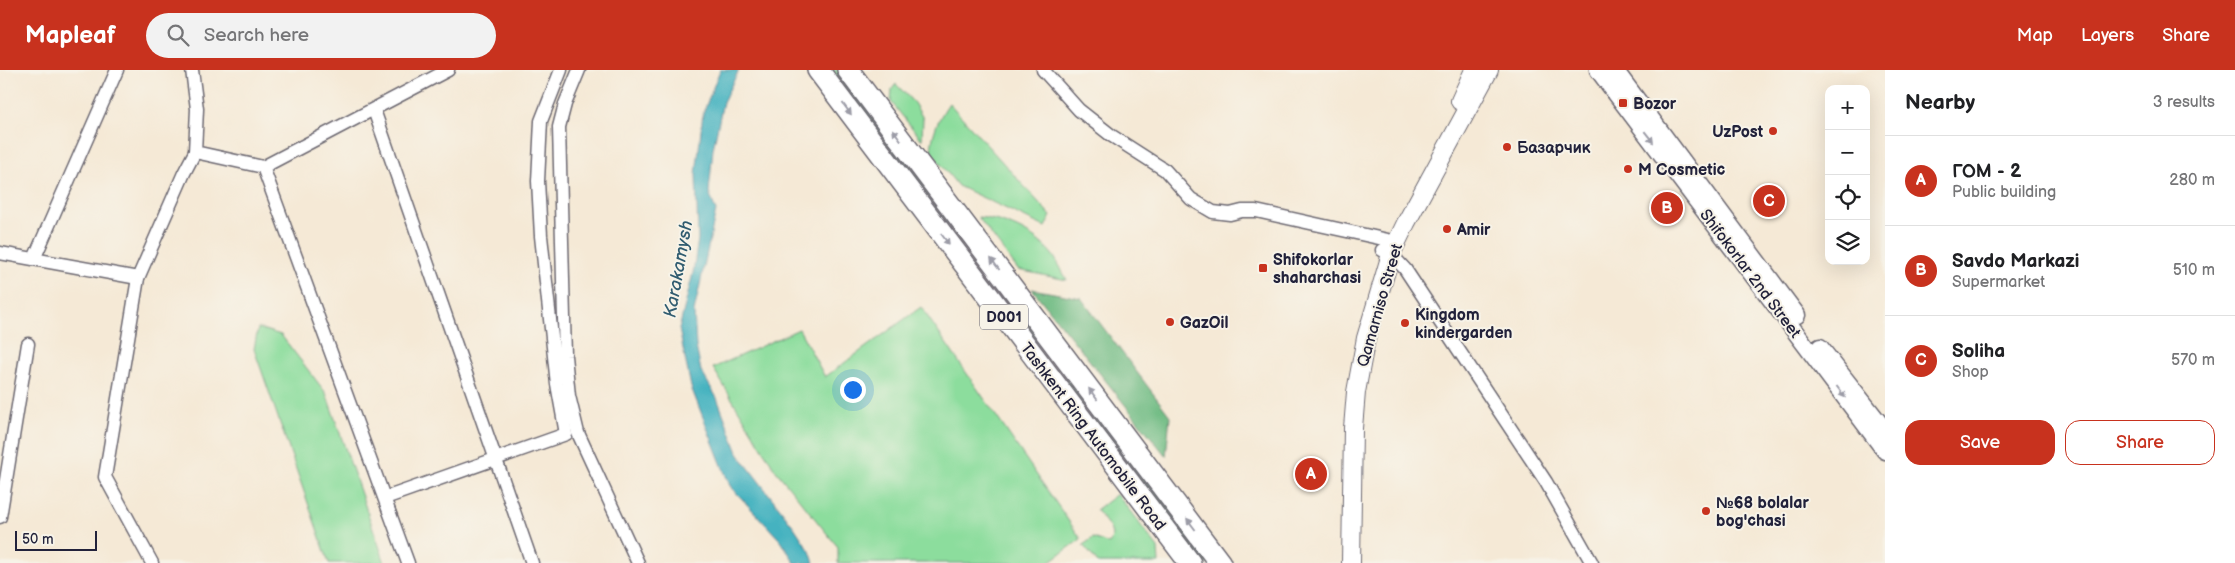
<!DOCTYPE html>
<meta charset="utf-8">
<style>
body{margin:0;font-family:"Balsamiq Sans",sans-serif;background:#f2f2f2;color:#202124}
.controls{position:absolute;right:15px;top:15px;display:grid;overflow:hidden;border-radius:10px;box-shadow:0 5px 20px #0002}
.controls button{width:45px;height:45px;display:grid;place-items:center;padding:0;border:0;border-bottom:1px solid #e0e0e0;background:#fff;color:#202124;font:25px sans-serif}
.scale{position:absolute;left:15px;bottom:12px;width:82px;box-sizing:border-box;padding-left:5px;border:2px solid #22223b;border-top:0;font-size:14px;line-height:18px;white-space:nowrap;color:#22223b;-webkit-text-stroke:4px #f7f3e8;paint-order:stroke}
.you{position:absolute;left:852px;top:319px;width:18px;height:18px;margin:-12px;border:4px solid #fff;border-radius:50%;background:#1a73e8;box-shadow:0 0 0 8px #1a73e833}
.badge{display:grid;place-items:center;width:32px;height:32px;border-radius:50%;background:#c8321e;color:#fff;font-size:16px;font-weight:700}
.pin{position:absolute;translate:-50% -50%;border:2px solid #fff;box-shadow:0 1px 5px #0006}
.list{margin:0;padding:0;list-style:none}
h2{display:flex;justify-content:space-between;align-items:center;height:65px;margin:0;padding:0 20px;font-size:21px}
h2 small{font-size:16px;font-weight:400;color:#757577}
.list li{display:grid;grid-template-columns:32px 1fr auto;gap:15px;align-items:center;box-sizing:border-box;height:90px;padding:0 20px;border-top:1px solid #e0e0e0}
.list b{display:block;font-size:19px;white-space:nowrap}
.list p{margin:0;font-size:16px;white-space:nowrap;color:#757577}
.list em{font-size:16px;font-style:normal;color:#757577}
.actions{display:flex;gap:10px;padding:15px 20px}
.actions a{flex:1;padding:11px 0;border:1px solid #c8321e;border-radius:15px;text-align:center;font-size:18px;color:#c8321e}
.actions .main{background:#c8321e;color:#fff}
.icon{flex:none;width:28px;height:28px;fill:none;stroke:currentColor;stroke-width:2;stroke-linecap:round;stroke-linejoin:round}
.map{position:relative;flex:none;width:1885px;height:493px;overflow:hidden}
header{display:flex;align-items:center;gap:30px;box-sizing:border-box;height:70px;padding:0 25px;background:#c8321e;color:#fff}
header strong{font-size:24px}
nav{display:flex;gap:28px;margin-inline-start:auto;font-size:18px}
.search{width:350px;height:45px;background:#f2f2f2;display:flex;align-items:center;gap:12px;box-sizing:border-box;padding:0 18px;border-radius:28px;color:#757577;font-size:19px}
main{display:flex}
aside{flex:1;background:#fff}
.map>svg:first-child{display:block}
.green{fill:#8cdd9d;stroke:#57806c}
.forest{fill:#71bc84;stroke:#4a6f60}
.water{fill:#44b2c0;stroke:#336a7e}
.lines{fill:none;stroke-linecap:round;stroke-linejoin:round}
.minor-casing{stroke:#6c6871;stroke-width:15}
.tertiary-casing{stroke:#6c6871;stroke-width:19}
.secondary-casing{stroke:#6c6871;stroke-width:20}
.trunk-casing{stroke:#6c6871;stroke-width:24}
.minor{stroke:#fff;stroke-width:12}
.tertiary{stroke:#fff;stroke-width:16}
.secondary{stroke:#fff;stroke-width:18}
.trunk{stroke:#fff;stroke-width:21}
.oneway{fill:#9c9ca7}
.poi-dot{fill:#c8321e;stroke:#f7f3e8;stroke-width:2}
.labels{text-anchor:middle;stroke-width:4;stroke-linejoin:round;paint-order:stroke}
.shield{fill:#f7f3e8;stroke:#62616f;stroke-width:1}
.shield-label{font-size:15px;font-weight:bold;fill:#22223b}
.poi-label{font-size:16px;font-weight:bold;fill:#22223b;stroke:#f7f3e8;text-anchor:start}
.street-label{font-size:16px;fill:#22223b;stroke:#f7f3e8}
.water-label{font-size:18px;font-style:italic;fill:#305c70;stroke:#f7f3e8}
</style>
<header>
<strong>Mapleaf</strong>
<div class="search"><svg class="icon" aria-label="search" viewBox="0 0 24 24"><circle cx="10" cy="10" r="6"/><path d="M15 15l6 6"/></svg>Search here</div>
<nav><a>Map</a><a>Layers</a><a>Share</a></nav>
</header>
<main>
<div class="map">
<svg width="1885" height="493" viewBox="0 0 1885 493">
<rect width="100%" height="100%" fill="#f7f3e8"/>
<filter id="ink" filterUnits="userSpaceOnUse"><feTurbulence type="fractalNoise" baseFrequency=".02" numOctaves="2"/><feDisplacementMap in="SourceGraphic" scale="10" xChannelSelector="R" yChannelSelector="G"/><feConvolveMatrix kernelMatrix="1 2 1 2 8 2 1 2 1" color-interpolation-filters="sRGB"/></filter>
<filter id="wash" filterUnits="userSpaceOnUse"><feTurbulence type="fractalNoise" baseFrequency=".0096" numOctaves="4" result="noise"/><feDisplacementMap in="SourceGraphic" scale="20" xChannelSelector="R" yChannelSelector="G"/><feGaussianBlur stdDeviation="1.12" result="paint"/><feColorMatrix in="noise" values="0 0 0 0 0 0 0 0 0 0 0 0 0 0 0 0 0 1.4 0 .05"/><feComposite in="paint" operator="in"/></filter>
<g filter="url(#wash)">
<rect width="100%" height="100%" fill="#f5e9d6"/>
<g class="green">
<polygon points="831,0 839,0 1053,283 1048,287"/>
<polygon points="896,14 914,33 923,48 922,70 891,32 892,19"/>
<path d="M 949,33 L 1051,146 L 1045,157 L 958,116 L 931,82 C 932,63 938,49 949,33 Z"/>
<path d="M 978,147 C 1004,150 1033,162 1051,183 C 1057,190 1062,201 1067,210 L 1018,200 Z"/>
<polygon points="921,237 1081,469 1048,493 838,493 838,477 776,401 713,298 799,259 825,307"/>
<polygon points="258,258 281,265 326,323 385,493 329,493 254,279"/>
<polygon points="1071,307 1212,493 1203,493 1065,312"/>
<path d="M 1117,424 L 1158,478 L 1159,493 L 1098,493 L 1083,475 L 1093,468 L 1109,474 C 1118,462 1104,451 1096,440 Z"/>
</g>
<polygon class="forest" points="1032,219 1081,228 1170,346 1166,386"/>
<polygon class="water" points="720,0 739,0 723,32 713,79 709,122 716,141 694,242 696,276 701,301 717,328 739,385 794,457 810,481 814,493 795,493 781,471 730,416 691,317 679,259 693,203 698,169 696,104 703,43"/>
</g>
<g filter="url(#ink)">
<g class="lines">
<g class="minor-casing">
<g id="minor">
<polyline points="192,0 197,39 195,82 263,97 408,493"/>
<polyline points="579,0 565,34 559,57 565,286 569,326 578,363 638,493"/>
<polyline points="1043,0 1079,40 1112,66 1165,100 1191,129 1213,142 1230,144 1242,141 1256,141 1397,172"/>
<polyline points="374,40 532,493"/>
<polyline points="263,97 448,0"/>
<polyline points="1382,180 1391,184 1405,199 1546,412 1592,493"/>
<polyline points="0,183 138,208"/>
<polyline points="34,189 117,0"/>
<polyline points="385,428 566,364 557,314 541,166 538,111 541,51 561,0"/>
<polyline points="0,447 28,274"/>
<polyline points="152,493 105,407 138,208 184,103 195,82"/>
</g>
</g>
<g class="tertiary-casing">
<g id="tertiary">
<polyline points="1598,0 1885,381"/>
<polyline points="1615,0 1797,245"/>
<polyline points="1820,277 1885,360"/>
</g>
</g>
<g class="secondary-casing">
<g id="secondary">
<polyline points="1460,31 1474,0"/>
<polyline points="1351,493 1353,358 1356,322 1366,268 1391,184 1406,153 1489,0"/>
</g>
</g>
<g class="trunk-casing">
<g id="trunk">
<polyline points="818,0 1190,493"/>
<polyline points="848,0 1220,493"/>
</g>
</g>
<use href="#minor" class="minor"/>
<use href="#tertiary" class="tertiary"/>
<use href="#secondary" class="secondary"/>
<use href="#trunk" class="trunk"/>
</g>
<defs><path id="oneway-solid" d="M-6-.8H1V-3.2L6.5 0L1 3.2V.8H-6Z" transform="scale(1.25)"/></defs>
<g class="oneway">
<use href="#oneway-solid" transform="translate(847 39) rotate(53)"/>
<use href="#oneway-solid" transform="translate(897 65) rotate(-127)"/>
<use href="#oneway-solid" transform="translate(1649 67) rotate(52)"/>
<use href="#oneway-solid" transform="translate(945 169) rotate(53)"/>
<use href="#oneway-solid" transform="translate(995 194) rotate(-127)"/>
<use href="#oneway-solid" transform="translate(1841 322) rotate(53)"/>
<use href="#oneway-solid" transform="translate(1093 324) rotate(-127)"/>
<use href="#oneway-solid" transform="translate(1191 454) rotate(-127)"/>
</g>
</g>
<g class="poi-dot">
<rect x="1618" y="28" width="10" height="10" rx="2.5"/>
<circle cx="1773" cy="61" r="5"/>
<circle cx="1507" cy="77" r="5"/>
<circle cx="1628" cy="99" r="5"/>
<circle cx="1447" cy="159" r="5"/>
<rect x="1258" y="193" width="10" height="10" rx="2.5"/>
<circle cx="1170" cy="252" r="5"/>
<circle cx="1405" cy="253" r="5"/>
<circle cx="1706" cy="441" r="5"/>
</g>
<g class="labels">
<rect class="shield" x="980" y="234.5" width="48" height="25" rx="4"/>
<g class="shield-label">
<text x="1004" y="252">D001</text>
</g>
<g class="poi-label">
<text x="1633" y="39">Bozor</text>
<text x="1763" y="67" text-anchor="end">UzPost</text>
<text x="1517" y="83">Базарчик</text>
<text x="1638" y="105">M Cosmetic</text>
<text x="1457" y="165">Amir</text>
<text x="1273" y="195">Shifokorlar<tspan x="1273" dy="18">shaharchasi</tspan></text>
<text x="1415" y="250">Kingdom<tspan x="1415" dy="18">kindergarden</tspan></text>
<text x="1180" y="258">GazOil</text>
<text x="1716" y="438">№68 bolalar<tspan x="1716" dy="18">bog'chasi</tspan></text>
</g>
<g class="street-label">
<text transform="translate(1751 203) rotate(53)" y="6">Shifokorlar 2nd Street</text>
<text transform="translate(1379 235) rotate(-74)" y="6">Qamarniso Street</text>
<text transform="translate(1094 366) rotate(53)" y="6">Tashkent Ring Automobile Road</text>
</g>
<g class="water-label">
<text transform="translate(678 199) rotate(-80)" y="6">Karakamysh</text>
</g>
</g>
</svg>
<div class="controls">
<button>+</button>
<button>−</button>
<button><svg class="icon" aria-label="locate" viewBox="0 0 24 24"><circle cx="12" cy="12" r="6"/><path d="M12 2v4M12 18v4M2 12h4M18 12h4"/></svg></button>
<button><svg class="icon" aria-label="layers" viewBox="0 0 24 24"><path d="M12 4l9 5-9 5-9-5zM3 14l9 5 9-5"/></svg></button>
</div>
<div class="scale">50 m</div>
<div class="you"></div>
<div class="pin badge" style="left:1311px;top:404px">A</div>
<div class="pin badge" style="left:1667px;top:138px">B</div>
<div class="pin badge" style="left:1769px;top:131px">C</div>
</div>
<aside>
<h2>Nearby<small>3 results</small></h2>
<ul class="list">
<li><span class="badge">A</span><div><b>ГОМ - 2</b><p>Public building</p></div><em>280 m</em></li>
<li><span class="badge">B</span><div><b>Savdo Markazi</b><p>Supermarket</p></div><em>510 m</em></li>
<li><span class="badge">C</span><div><b>Soliha</b><p>Shop</p></div><em>570 m</em></li>
</ul>
<div class="actions"><a class="main">Save</a><a>Share</a></div>
</aside>
</main>
